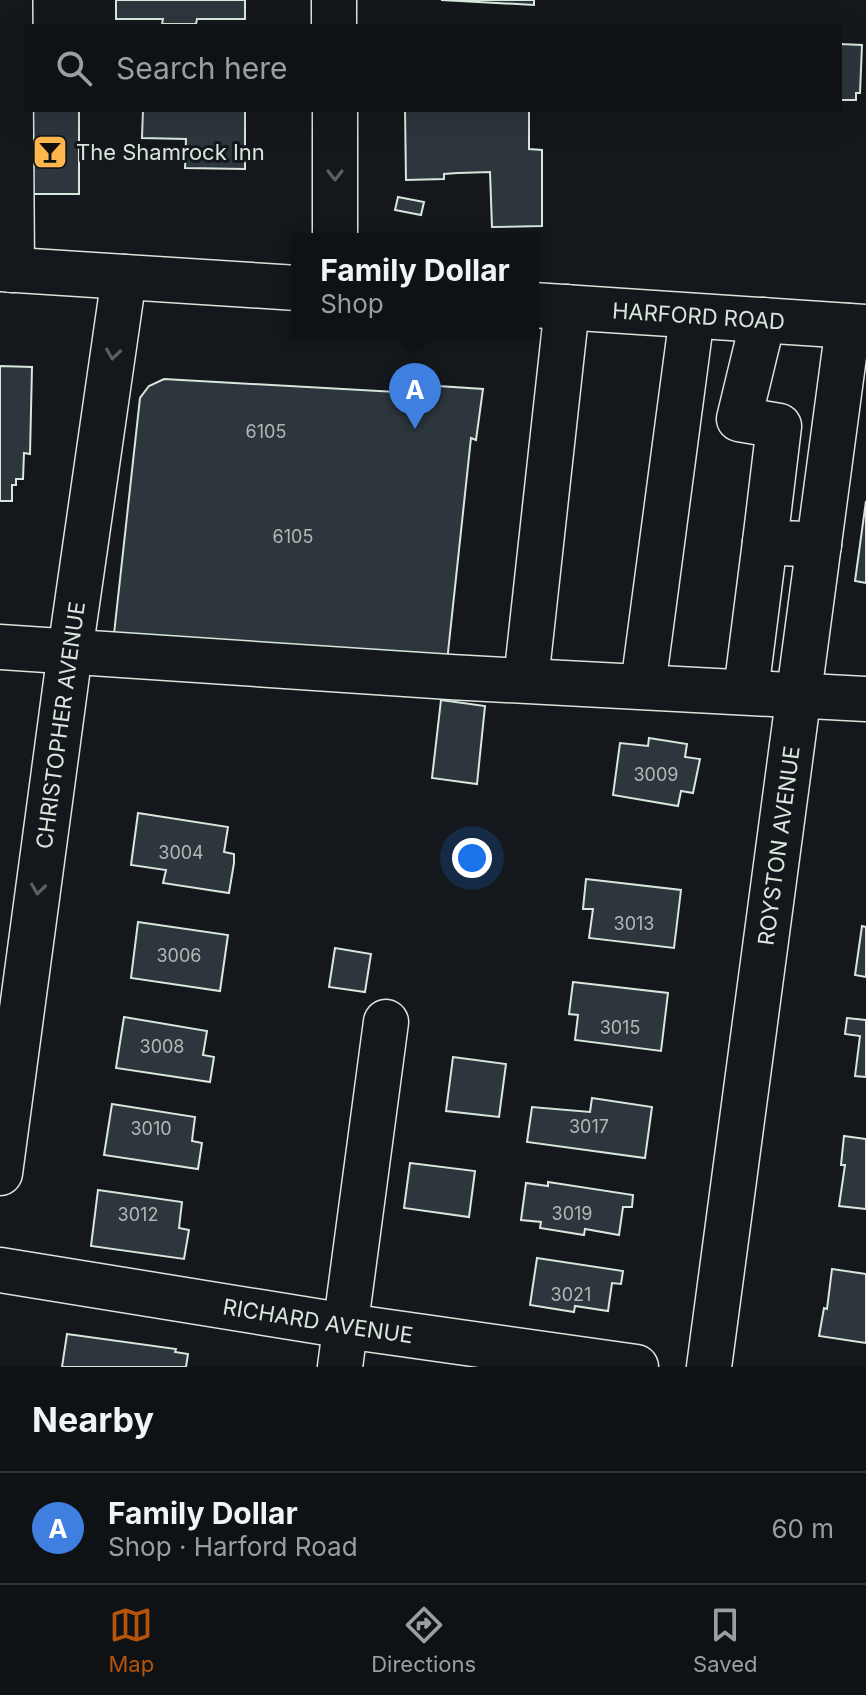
<!DOCTYPE html>
<meta charset="utf-8">
<style>
body{margin:0;font-family:Inter,sans-serif;background:#1d2022;color:#f1f3f6}
.you{position:absolute;left:472px;top:858px;width:28px;height:28px;margin:-20px;border:6px solid #fff;border-radius:50%;background:#1a73e8;box-shadow:0 0 0 12px #1a73e833}
.badge{display:grid;place-items:center;width:52px;height:52px;border-radius:50%;background:#b45309;color:#fff;font-size:26px;font-weight:700}
.pin{position:absolute;translate:-50% -66px;filter:drop-shadow(0 2px 4px #0008)}
.pin::after{content:'';position:absolute;top:42px;width:28px;height:24px;background:inherit;clip-path:polygon(0 0,100% 0,50% 100%)}
.popup{position:absolute;left:291px;top:233px;width:248px;height:104px;box-sizing:border-box;display:grid;place-content:center;border-radius:0px;background:#0f1215;filter:drop-shadow(0 2px 6px #0005);font-size:26px;white-space:nowrap;color:#9b9ea0}
.popup b{font-size:30px;color:#f1f3f6}
.popup::after{content:'';position:absolute;left:50%;top:100%;margin-left:-16px;border:16px solid transparent;border-top-color:#0f1215}
.list{margin:0;padding:0;list-style:none}
h2{display:flex;justify-content:space-between;align-items:center;height:104px;margin:0;padding:0 32px;font-size:34px}
h2 small{font-size:26px;font-weight:400;color:#9b9ea0}
.list li{display:grid;grid-template-columns:52px 1fr auto;gap:24px;align-items:center;box-sizing:border-box;height:112px;padding:0 32px;border-top:2px solid #2f3234}
.list b{display:block;font-size:30px;white-space:nowrap}
.list p{margin:0;font-size:26px;white-space:nowrap;color:#9b9ea0}
.list em{font-size:26px;font-style:normal;color:#9b9ea0}
.icon{flex:none;width:44px;height:44px;fill:none;stroke:currentColor;stroke-width:2;stroke-linecap:round;stroke-linejoin:round}
.map{position:relative;flex:none;width:866px;height:1367px;overflow:hidden}
.search{position:absolute;background:#0f1215;box-shadow:0 8px 32px #0002;left:24px;right:24px;top:24px;height:88px;display:flex;align-items:center;gap:20px;box-sizing:border-box;padding:0 28px;border-radius:0px;color:#9b9ea0;font-size:30px}
.sheet{height:216px;background:#0f1215}
nav{display:flex;justify-content:space-around;align-items:center;box-sizing:border-box;height:112px;border-top:2px solid #2f3234;background:#0f1215;font-size:22px;color:#9b9ea0}
nav a{display:grid;justify-items:center;gap:4px}
nav .on{color:#b45309}
.map>svg:first-child{display:block}
.building{fill:#2c363c;stroke:#d8e6dc;stroke-width:2}
.lines{fill:none;stroke-linecap:round;stroke-linejoin:round}
.minor-casing{stroke:#d8e6dc;stroke-width:47}
.major-casing{stroke:#d8e6dc;stroke-width:47}
.minor{stroke:#14181c;stroke-width:44}
.major{stroke:#14181c;stroke-width:44}
.oneway{stroke:#59605f}
.labels{text-anchor:middle;stroke-width:6;stroke-linejoin:round;paint-order:stroke}
.number-label{font-size:18px;fill:#adbab4}
.poi-label{font-size:22px;fill:#d8e6dc;stroke:#14181c;text-anchor:start}
.street-label{font-size:22px;fill:#d8e6dc;stroke:#14181c}
</style>
<div class="map">
<svg width="866" height="1367" viewBox="0 0 866 1367">
<rect width="100%" height="100%" fill="#14181c"/>
<g class="building">
<polygon points="116,0 245,0 245,19 197,19 196,24 162,24 163,19 116,19"/>
<polygon points="441,0 534,0 534,5"/>
<polygon points="840,44 862,45 860,93 856,93 856,100 840,100"/>
<polygon points="26,110 79,110 79,194 21,194"/>
<polygon points="143,110 245,110 245,169 185,168 186,139 142,138"/>
<polygon points="405,110 529,110 529,149 542,150 542,226 492,227 490,172 458,173 444,174 444,179 406,180"/>
<polygon points="398,197 424,202 421,215 395,210"/>
<polygon points="0,366 32,367 30,454 24,453 23,479 16,479 16,485 12,485 12,501 0,501"/>
<polygon points="164,379 414,393 417,387 423,385 483,389 476,440 471,438 446,671 114,634 140,398 149,386"/>
<polygon points="866,501 866,583 855,581"/>
<polygon points="441,700 485,706 477,784 432,778"/>
<polygon points="649,738 687,744 685,757 700,759 693,793 681,791 678,806 613,795 620,743 648,746"/>
<polygon points="138,813 228,827 224,852 234,854 234,863 229,893 163,883 166,870 131,865"/>
<polygon points="586,879 681,890 674,948 589,938 593,909 583,909"/>
<polygon points="138,922 228,935 220,991 131,978"/>
<polygon points="862,926 866,927 866,977 855,975"/>
<polygon points="335,948 371,954 365,992 329,987"/>
<polygon points="573,982 668,993 661,1051 575,1040 578,1015 569,1014"/>
<polygon points="124,1017 207,1031 203,1055 214,1057 210,1082 116,1068"/>
<polygon points="847,1018 866,1020 866,1077 855,1076 860,1036 845,1034"/>
<polygon points="453,1057 506,1064 499,1117 446,1111"/>
<polygon points="592,1098 652,1107 645,1158 527,1142 532,1107 590,1112"/>
<polygon points="112,1104 195,1117 192,1141 202,1143 198,1169 104,1155"/>
<polygon points="844,1136 866,1139 866,1209 839,1206 845,1165 841,1165"/>
<polygon points="410,1163 475,1171 469,1217 404,1208"/>
<polygon points="548,1182 633,1195 632,1207 623,1207 619,1235 585,1229 584,1235 540,1228 541,1222 521,1220 526,1183 548,1186"/>
<polygon points="98,1190 182,1202 179,1228 189,1230 184,1259 91,1246"/>
<polygon points="537,1258 623,1271 621,1284 612,1283 608,1311 575,1306 574,1312 530,1305"/>
<polygon points="832,1269 866,1274 866,1343 819,1336 824,1308 827,1309"/>
<polygon points="67,1334 176,1349 175,1352 188,1354 186,1367 62,1367"/>
</g>
<g class="lines">
<g class="minor-casing">
<g id="minor">
<polyline points="10,0 12,270"/>
<polyline points="334,0 334,26"/>
<polyline points="335,110 335,239"/>
<polyline points="763,320 739,419 779,426 765,542 819,545"/>
<polyline points="0,647 450,677 866,699"/>
<polyline points="526,680 567,307"/>
<polyline points="643,686 692,316"/>
<polyline points="746,691 765,542"/>
<path id="s1" d="M 0,1173 L 70,652 L 124,277"/>
<path id="s2" d="M 0,1270 L 346,1326 L 636,1367"/>
<polyline points="340,1367 386,1022"/>
<path id="s3" d="M 709,1367 L 848,326"/>
</g>
</g>
<g class="major-casing">
<g id="major">
<polyline points="0,269 297,288"/>
<path id="s4" d="M 533,305 L 866,327"/>
</g>
</g>
<use href="#minor" class="minor"/>
<use href="#major" class="major"/>
</g>
<defs><path id="oneway-chevron" d="M-2-3.5L2.5 0L-2 3.5" fill="none" stroke-width="1.6" stroke-linecap="round" stroke-linejoin="round" transform="scale(2)"/></defs>
<g class="oneway">
<use href="#oneway-chevron" transform="translate(335 175) rotate(90)"/>
<use href="#oneway-chevron" transform="translate(113 354) rotate(98)"/>
<use href="#oneway-chevron" transform="translate(38 889) rotate(98)"/>
</g>
<defs>
<g id="bar-square" transform="scale(1.8)"><rect x="-9" y="-9" width="18" height="18" rx="4" fill="#ffb74d" stroke="#14181c"/><path d="M-6-5H6L.8 .8V4.5H3.5V6h-7V4.5H-.8V.8Z" fill="#111"/></g>
</defs>
<g fill-rule="evenodd">
<use href="#bar-square" x="50" y="152"/>
</g>
<g class="labels">
<g class="number-label">
<text x="266" y="438">6105</text>
<text x="293" y="543">6105</text>
<text x="656" y="781">3009</text>
<text x="181" y="859">3004</text>
<text x="634" y="930">3013</text>
<text x="179" y="962">3006</text>
<text x="620" y="1034">3015</text>
<text x="162" y="1053">3008</text>
<text x="589" y="1133">3017</text>
<text x="151" y="1135">3010</text>
<text x="572" y="1220">3019</text>
<text x="138" y="1221">3012</text>
<text x="571" y="1301">3021</text>
</g>
<g class="poi-label">
<text x="76" y="160">The Shamrock Inn</text>
</g>
<g class="street-label">
<text dy="8" stroke="none"><textPath href="#s4" startOffset="166">HARFORD ROAD</textPath></text>
<text dy="8" stroke="none"><textPath href="#s1" startOffset="452">CHRISTOPHER AVENUE</textPath></text>
<text dy="8" stroke="none"><textPath href="#s3" startOffset="526">ROYSTON AVENUE</textPath></text>
<text dy="8" stroke="none"><textPath href="#s2" startOffset="322">RICHARD AVENUE</textPath></text>
</g>
</g>
</svg>
<div class="you"></div>
<div class="pin badge" style="left:415px;top:429px;background:#3f7fe0">A</div>
<div class="popup"><b>Family Dollar</b>Shop</div>
<div class="search"><svg class="icon" aria-label="search" viewBox="0 0 24 24"><circle cx="10" cy="10" r="6"/><path d="M15 15l6 6"/></svg>Search here</div>
</div>
<section class="sheet">
<h2>Nearby<small></small></h2>
<ul class="list">
<li><span class="badge" style="background:#3f7fe0">A</span><div><b>Family Dollar</b><p>Shop · Harford Road</p></div><em>60 m</em></li>
</ul>
</section>
<nav>
<a class="on"><svg class="icon" aria-label="map" viewBox="0 0 24 24"><path d="M3 6l6-2 6 2 6-2v14l-6 2-6-2-6 2zM9 4v14M15 6v14"/></svg>Map</a>
<a><svg class="icon" aria-label="directions" viewBox="0 0 24 24"><path d="M12 3l9 9-9 9-9-9zM9 14v-3h6M13 9l2 2-2 2"/></svg>Directions</a>
<a><svg class="icon" aria-label="saved" viewBox="0 0 24 24"><path d="M7 4h10v16l-5-4-5 4z"/></svg>Saved</a>
</nav>
